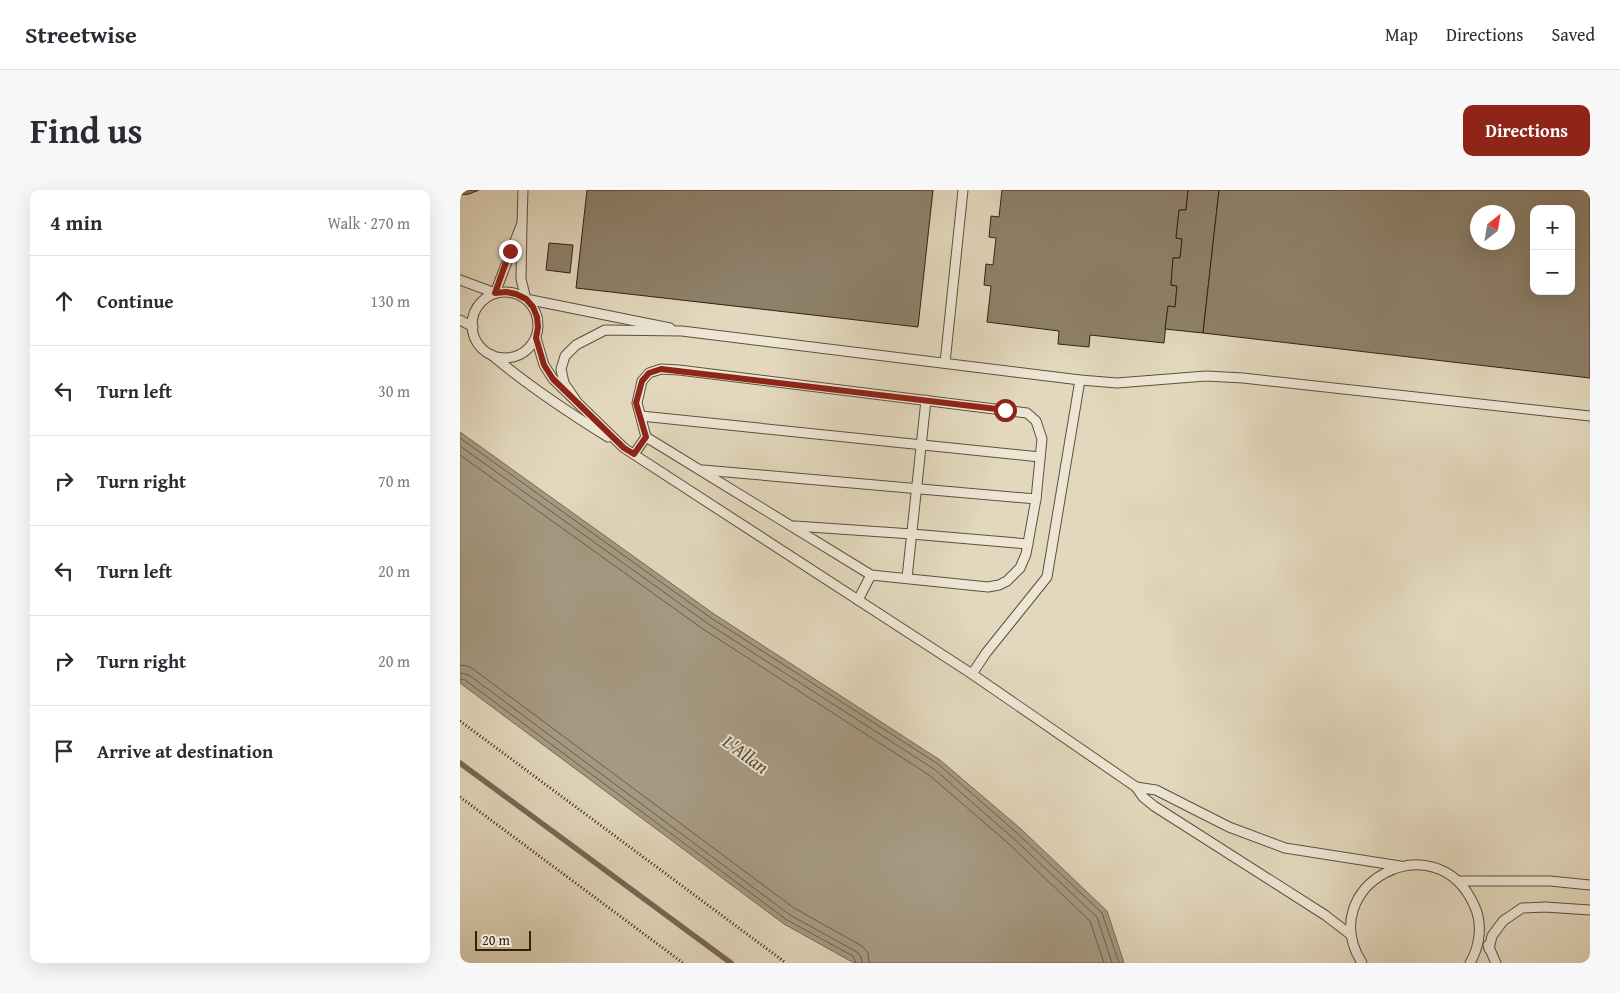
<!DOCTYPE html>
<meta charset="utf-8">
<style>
body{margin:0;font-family:"Gentium Book Plus",serif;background:#f7f7f7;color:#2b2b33}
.controls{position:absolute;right:15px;top:15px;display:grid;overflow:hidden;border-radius:10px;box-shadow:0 5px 20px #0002}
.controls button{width:45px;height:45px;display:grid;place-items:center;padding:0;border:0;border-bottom:1px solid #e1e1e2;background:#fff;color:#2b2b33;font:25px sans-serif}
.compass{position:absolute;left:1010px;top:15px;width:45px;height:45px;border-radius:50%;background:#fff;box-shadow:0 5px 20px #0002;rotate:30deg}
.scale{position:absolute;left:15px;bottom:12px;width:56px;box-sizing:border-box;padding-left:5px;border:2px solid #312212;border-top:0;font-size:14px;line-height:18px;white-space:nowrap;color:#312212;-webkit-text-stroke:4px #ede6d4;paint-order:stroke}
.stop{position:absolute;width:15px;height:15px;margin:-11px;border:4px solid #8f2418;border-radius:50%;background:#fff}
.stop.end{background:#8f2418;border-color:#fff;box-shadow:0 1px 5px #0008}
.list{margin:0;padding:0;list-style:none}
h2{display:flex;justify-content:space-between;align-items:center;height:65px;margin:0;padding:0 20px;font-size:21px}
h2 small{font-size:16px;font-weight:400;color:#7c7c81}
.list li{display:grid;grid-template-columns:32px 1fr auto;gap:15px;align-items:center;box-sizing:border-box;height:90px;padding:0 20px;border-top:1px solid #e1e1e2}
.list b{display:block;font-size:19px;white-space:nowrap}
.list em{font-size:16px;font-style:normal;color:#7c7c81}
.icon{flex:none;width:28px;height:28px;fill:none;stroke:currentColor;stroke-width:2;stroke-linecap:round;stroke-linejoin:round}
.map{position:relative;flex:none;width:1130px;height:773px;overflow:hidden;border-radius:10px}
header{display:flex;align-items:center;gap:30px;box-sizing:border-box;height:70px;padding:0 25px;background:#fff;border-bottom:1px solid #e1e1e2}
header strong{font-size:24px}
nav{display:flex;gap:28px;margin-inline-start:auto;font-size:18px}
.intro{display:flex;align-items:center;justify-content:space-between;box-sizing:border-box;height:120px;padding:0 30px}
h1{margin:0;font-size:35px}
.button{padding:12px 22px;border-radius:10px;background:#8f2418;color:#fff;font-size:18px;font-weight:700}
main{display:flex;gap:30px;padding:0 30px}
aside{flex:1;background:#fff;border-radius:10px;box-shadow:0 5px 20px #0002}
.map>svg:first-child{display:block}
.water{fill:#a69a83;stroke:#776a56}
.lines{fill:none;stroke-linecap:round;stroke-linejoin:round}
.shore{stroke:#6c5e4a;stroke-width:1}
.stream{stroke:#776a56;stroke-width:5.5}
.building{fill:#8e816b;stroke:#312212;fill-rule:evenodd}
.lane-casing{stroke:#5e503d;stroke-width:11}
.path{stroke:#312212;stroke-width:3;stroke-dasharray:1 2.5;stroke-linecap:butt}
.lane{stroke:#ede6d4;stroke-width:9}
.route{stroke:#8f2418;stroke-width:6}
.labels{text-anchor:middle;stroke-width:4;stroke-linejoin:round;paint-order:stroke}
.water-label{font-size:19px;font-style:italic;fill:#5a4c3a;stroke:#ede6d4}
</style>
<header>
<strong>Streetwise</strong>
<nav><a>Map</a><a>Directions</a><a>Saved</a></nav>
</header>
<div class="intro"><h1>Find us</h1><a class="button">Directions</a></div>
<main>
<aside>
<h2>4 min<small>Walk · 270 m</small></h2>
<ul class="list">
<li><svg class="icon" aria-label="ahead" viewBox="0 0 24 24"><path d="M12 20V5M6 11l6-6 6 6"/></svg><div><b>Continue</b></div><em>130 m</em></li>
<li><svg class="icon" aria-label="left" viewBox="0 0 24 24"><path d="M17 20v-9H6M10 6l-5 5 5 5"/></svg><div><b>Turn left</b></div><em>30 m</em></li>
<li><svg class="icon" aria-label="right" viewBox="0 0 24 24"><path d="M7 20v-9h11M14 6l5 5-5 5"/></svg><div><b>Turn right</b></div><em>70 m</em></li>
<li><svg class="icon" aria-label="left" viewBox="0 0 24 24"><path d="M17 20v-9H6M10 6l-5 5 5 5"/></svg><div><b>Turn left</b></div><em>20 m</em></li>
<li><svg class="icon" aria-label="right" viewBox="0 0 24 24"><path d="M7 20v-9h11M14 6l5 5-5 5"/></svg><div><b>Turn right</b></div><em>20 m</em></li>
<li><svg class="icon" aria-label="arrive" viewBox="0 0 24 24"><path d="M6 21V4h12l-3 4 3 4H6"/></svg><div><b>Arrive at destination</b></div></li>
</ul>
</aside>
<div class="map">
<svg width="1130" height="773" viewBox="0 0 1130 773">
<rect width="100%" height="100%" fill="#e3d8bd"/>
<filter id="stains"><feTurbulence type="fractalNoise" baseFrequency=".004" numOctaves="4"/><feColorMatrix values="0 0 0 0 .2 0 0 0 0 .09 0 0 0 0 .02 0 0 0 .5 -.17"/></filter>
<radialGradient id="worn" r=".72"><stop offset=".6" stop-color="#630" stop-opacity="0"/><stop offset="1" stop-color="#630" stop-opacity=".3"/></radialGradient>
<polygon class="water" points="0,242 254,424 480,570 561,639 647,721 664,773 394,773 324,734 0,493"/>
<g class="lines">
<g class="shore">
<polyline points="0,248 251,428 478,574 557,643 642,723 659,773"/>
<polyline points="0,256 247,433 474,579 553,648 637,727 652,773"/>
<polyline points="0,265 243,439 469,585 548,653 630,731 644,773"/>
<polyline points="0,475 7,476 13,479 334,718 402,756 408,763 409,773"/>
<polyline points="0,483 9,485 330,725 397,762 401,767 402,773"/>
<polyline points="0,489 5,490 327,730 393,766 396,773"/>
</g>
<polyline class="stream" points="0,573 271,773"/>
</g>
<g class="building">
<polygon points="0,0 19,0 9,4 0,5"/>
<polygon points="127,0 473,0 458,137 116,98"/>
<polygon points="542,0 728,0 726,20 719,20 716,48 722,49 720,68 713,68 711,95 717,96 715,117 708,116 704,153 630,145 629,157 598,154 599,141 527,132 531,96 524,95 526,74 533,75 536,48 529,47 531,26 539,27"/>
<polygon points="728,0 759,0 743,143 705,139 708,116 715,117 717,96 711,95 713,68 720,68 722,49 716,48 719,20 726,20"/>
<path d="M 759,0 L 1130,0 L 1130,188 L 743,143 ZM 1074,19 L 1111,19 L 1111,101 L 1074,101 ZM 1018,22 L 1048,22 L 1048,52 L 1018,52 Z"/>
<polygon points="89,53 113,55 110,83 86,80"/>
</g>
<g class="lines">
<g class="lane-casing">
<g id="lane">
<polyline points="62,33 61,89 66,109 210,138"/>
<polyline points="0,90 35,103 62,33 63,0"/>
<circle cx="45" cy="135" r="33"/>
<polyline points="0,130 13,137"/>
<polyline points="76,148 84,175 93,189 164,258 512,484 676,597"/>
<path d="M 32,165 C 68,196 108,222 148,247"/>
<polyline points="485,173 503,0"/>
<polygon points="201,179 219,180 567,223 576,231 582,249 576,309 566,364 560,378 547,391 539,395 528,397 411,385 186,247 177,213 182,191 189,183"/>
<polyline points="117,212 104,193 101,179 105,166 116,155 145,140 222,141 620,190 657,193 746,186 783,188 1130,226"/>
<polyline points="181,226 580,267"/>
<polyline points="174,264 186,247"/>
<polyline points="243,280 576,309"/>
<polyline points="335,336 452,344 568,354"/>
<polyline points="447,388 466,210"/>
<polyline points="398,410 411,385"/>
<polyline points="512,484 526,463 587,387 620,190"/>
<polyline points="999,691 1090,691 1130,695"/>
<polyline points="891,745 865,725 694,616 683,607 676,597 696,600 769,637 825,658 940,676"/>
<polyline points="1028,755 1036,773"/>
<polyline points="1029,759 1032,746 1043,731 1062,718 1085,717 1130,720"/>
<path d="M 902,773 C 853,695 976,630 1014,715 C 1023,733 1020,756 1010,773"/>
</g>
</g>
<g class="path">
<polyline points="0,531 326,773"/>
<polyline points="0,607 223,773"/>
</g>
<use href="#lane" class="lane"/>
</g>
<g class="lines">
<polyline class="route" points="50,61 35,103 46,102 56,104 66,109 73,117 77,127 78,137 76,148 84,175 93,189 164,258 174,264 186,247 176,213 182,191 189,183 201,179 545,220"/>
</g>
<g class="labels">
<g class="water-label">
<text transform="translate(286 564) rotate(36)" y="7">L'Allan</text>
</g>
</g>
<rect width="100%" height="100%" filter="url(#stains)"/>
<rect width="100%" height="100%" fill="url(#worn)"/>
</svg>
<div class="controls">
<button>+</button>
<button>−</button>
</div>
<svg class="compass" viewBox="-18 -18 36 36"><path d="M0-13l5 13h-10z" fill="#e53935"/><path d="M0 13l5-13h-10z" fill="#7c7c81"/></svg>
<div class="scale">20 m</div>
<div class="stop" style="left:545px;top:220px"></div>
<div class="stop end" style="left:50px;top:61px"></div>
</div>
</main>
